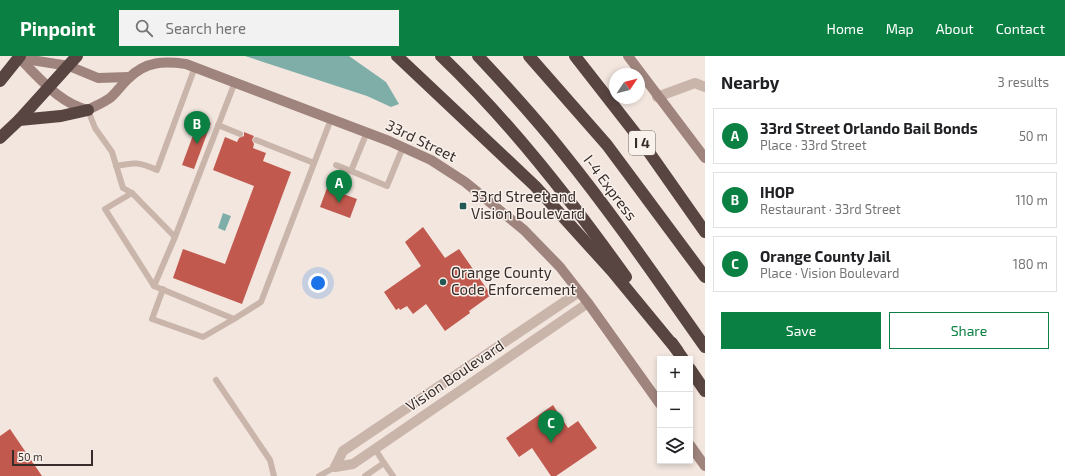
<!DOCTYPE html>
<meta charset="utf-8">
<style>
body{margin:0;font-family:"Exo 2",sans-serif;background:#f2f2f2;color:#202124}
.controls{position:absolute;right:12px;bottom:12px;display:grid;overflow:hidden;border-radius:0px;box-shadow:0 2px 6px #0003}
.controls button{width:36px;height:36px;display:grid;place-items:center;padding:0;border:0;border-bottom:1px solid #e0e0e0;background:#fff;color:#202124;font:20px sans-serif}
.compass{position:absolute;left:609px;top:12px;width:36px;height:36px;border-radius:50%;background:#fff;box-shadow:0 2px 6px #0003;rotate:55deg}
.scale{position:absolute;left:12px;bottom:10px;width:81px;box-sizing:border-box;padding-left:4px;border:2px solid #382c2a;border-top:0;font-size:11px;line-height:14px;white-space:nowrap;color:#382c2a;-webkit-text-stroke:3px #f9f1eb;paint-order:stroke}
.you{position:absolute;left:318px;top:227px;width:14px;height:14px;margin:-10px;border:3px solid #fff;border-radius:50%;background:#1a73e8;box-shadow:0 0 0 6px #1a73e833}
.badge{display:grid;place-items:center;width:26px;height:26px;border-radius:50%;background:#0b8043;color:#fff;font-size:13px;font-weight:700}
.pin{position:absolute;translate:-50% -33px;filter:drop-shadow(0 1px 2px #0008)}
.pin::after{content:'';position:absolute;top:21px;width:14px;height:12px;background:inherit;clip-path:polygon(0 0,100% 0,50% 100%)}
.list{margin:0;padding:0;list-style:none}
h2{display:flex;justify-content:space-between;align-items:center;height:52px;margin:0;padding:0 16px;font-size:17px}
h2 small{font-size:13px;font-weight:400;color:#757577}
.list li{display:grid;grid-template-columns:26px 1fr auto;gap:12px;align-items:center;box-sizing:border-box;height:56px;margin:0 8px 8px;padding:0 8px;border:1px solid #e0e0e0;border-radius:0px}
.list b{display:block;font-size:15px;white-space:nowrap}
.list p{margin:0;font-size:13px;white-space:nowrap;color:#757577}
.list em{font-size:13px;font-style:normal;color:#757577}
.actions{display:flex;gap:8px;padding:12px 16px}
.actions a{flex:1;padding:9px 0;border:1px solid #0b8043;border-radius:0px;text-align:center;font-size:14px;color:#0b8043}
.actions .main{background:#0b8043;color:#fff}
.icon{flex:none;width:22px;height:22px;fill:none;stroke:currentColor;stroke-width:2;stroke-linecap:round;stroke-linejoin:round}
.map{position:relative;flex:none;width:705px;height:420px;overflow:hidden}
header{display:flex;align-items:center;gap:24px;box-sizing:border-box;height:56px;padding:0 20px;background:#0b8043;color:#fff}
header strong{font-size:19px}
nav{display:flex;gap:22px;margin-inline-start:auto;font-size:14px}
.search{width:280px;height:36px;background:#f2f2f2;display:flex;align-items:center;gap:10px;box-sizing:border-box;padding:0 14px;border-radius:0px;color:#757577;font-size:15px}
main{display:flex}
aside{flex:1;background:#fff}
.map>svg:first-child{display:block}
.water{fill:#7faea9}
.building{fill:#c1594e}
.lines{fill:none;stroke-linecap:round;stroke-linejoin:round}
.lane{stroke:#cab5ab;stroke-width:6}
.street{stroke:#cab5ab;stroke-width:10}
.secondary{stroke:#9e847c;stroke-width:10}
.highway{stroke:#584542;stroke-width:12}
.poi-dot{fill:#215854;stroke:#f9f1eb;stroke-width:1.5}
.labels{text-anchor:middle;stroke-width:3;stroke-linejoin:round;paint-order:stroke}
.shield{fill:#f9f1eb;stroke:#726764;stroke-width:1}
.shield-label{font-size:14px;font-weight:bold;fill:#382c2a}
.street-label{font-size:15px;fill:#382c2a;stroke:#f9f1eb}
.poi-label{font-size:15px;fill:#382c2a;stroke:#f9f1eb;text-anchor:start}
</style>
<header>
<strong>Pinpoint</strong>
<div class="search"><svg class="icon" aria-label="search" viewBox="0 0 24 24"><circle cx="10" cy="10" r="6"/><path d="M15 15l6 6"/></svg>Search here</div>
<nav><a>Home</a><a>Map</a><a>About</a><a>Contact</a></nav>
</header>
<main>
<div class="map">
<svg width="705" height="420" viewBox="0 0 705 420">
<rect width="100%" height="100%" fill="#f2e6df"/>
<g class="water">
<polygon points="245,0 349,0 386,26 399,48 391,51 367,40"/>
<polygon points="223,157 231,160 225,175 218,172"/>
</g>
<g class="building">
<polygon points="199,63 211,67 194,113 182,109"/>
<polygon points="244,76 254,80 252,84 254,88 253,92 266,97 263,105 291,116 242,248 173,222 183,193 225,208 254,130 213,114 225,81 237,86 239,82 244,80"/>
<polygon points="327,132 357,143 350,162 320,151"/>
<polygon points="423,171 445,202 459,193 491,239 469,255 470,257 445,275 426,248 413,258 407,250 400,254 399,252 396,254 384,236 421,210 405,186"/>
<polygon points="553,349 568,372 578,365 597,392 556,420 551,420 532,392 519,401 506,382"/>
<polygon points="10,373 42,420 0,420 0,380"/>
</g>
<g class="lines">
<g class="lane">
<polyline points="88,54 95,72 112,96 123,132 132,137 175,181 235,26"/>
<polyline points="218,69 240,78"/>
<polyline points="367,76 351,115 387,130 403,91"/>
<polyline points="256,84 314,107"/>
<polyline points="336,109 351,115"/>
<path d="M 116,110 C 135,106 139,106 157,114 L 195,11"/>
<polyline points="132,137 105,153 154,230"/>
<polyline points="175,181 154,230 234,263 261,246 331,63"/>
<polyline points="163,233 152,263 203,281 234,263"/>
<polyline points="216,324 270,404 274,420"/>
<polyline points="384,407 393,420"/>
<polyline points="319,420 335,411"/>
<polyline points="365,420 384,407 375,393"/>
</g>
<g class="street">
<polyline points="657,41 695,27 705,31"/>
<polyline points="335,411 353,408 588,247"/>
<polyline points="335,411 343,395 579,236"/>
</g>
<g class="secondary">
<polyline points="628,0 705,102"/>
<path d="M 19,2 C 40,22 59,47 88,54 C 95,50 103,47 110,42 C 117,36 122,28 129,22 C 146,5 164,5 186,8 L 389,85 L 431,104 L 465,126 L 524,174 L 560,211 L 588,247 L 660,348"/>
<polyline points="19,2 69,10 98,22 129,21"/>
<polyline points="690,389 705,410"/>
</g>
<g class="highway">
<polyline points="397,0 535,130 612,215 677,294"/>
<path d="M 441,0 C 511,67 570,143 626,221"/>
<path d="M 478,0 C 508,32 537,64 564,98 C 614,160 659,226 705,291"/>
<polyline points="529,0 607,89 705,221"/>
<polyline points="575,0 639,82 705,176"/>
<polyline points="0,25 20,0"/>
<polyline points="19,64 61,60 88,54"/>
<polyline points="0,82 19,64 77,0"/>
<polyline points="672,287 683,303"/>
<polyline points="690,313 705,335"/>
</g>
</g>
<g class="poi-dot">
<rect x="459" y="146" width="8" height="8" rx="2"/>
<circle cx="443" cy="226" r="4"/>
</g>
<g class="labels">
<rect class="shield" x="629" y="75" width="26" height="24" rx="3"/>
<g class="shield-label">
<text x="642" y="92">I 4</text>
</g>
<g class="street-label">
<text transform="translate(421 85) rotate(26)" y="5">33rd Street</text>
<text transform="translate(610 132) rotate(53)" y="5">I-4 Express</text>
<text transform="translate(455 320) rotate(-34)" y="5">Vision Boulevard</text>
</g>
<g class="poi-label">
<text x="471" y="146">33rd Street and<tspan x="471" dy="17">Vision Boulevard</tspan></text>
<text x="451" y="222">Orange County<tspan x="451" dy="17">Code Enforcement</tspan></text>
</g>
</g>
</svg>
<div class="controls">
<button>+</button>
<button>−</button>
<button><svg class="icon" aria-label="layers" viewBox="0 0 24 24"><path d="M12 4l9 5-9 5-9-5zM3 14l9 5 9-5"/></svg></button>
</div>
<svg class="compass" viewBox="-18 -18 36 36"><path d="M0-13l5 13h-10z" fill="#e53935"/><path d="M0 13l5-13h-10z" fill="#757577"/></svg>
<div class="scale">50 m</div>
<div class="you"></div>
<div class="pin badge" style="left:339px;top:147px">A</div>
<div class="pin badge" style="left:197px;top:88px">B</div>
<div class="pin badge" style="left:551px;top:387px">C</div>
</div>
<aside>
<h2>Nearby<small>3 results</small></h2>
<ul class="list">
<li><span class="badge">A</span><div><b>33rd Street Orlando Bail Bonds</b><p>Place · 33rd Street</p></div><em>50 m</em></li>
<li><span class="badge">B</span><div><b>IHOP</b><p>Restaurant · 33rd Street</p></div><em>110 m</em></li>
<li><span class="badge">C</span><div><b>Orange County Jail</b><p>Place · Vision Boulevard</p></div><em>180 m</em></li>
</ul>
<div class="actions"><a class="main">Save</a><a>Share</a></div>
</aside>
</main>
